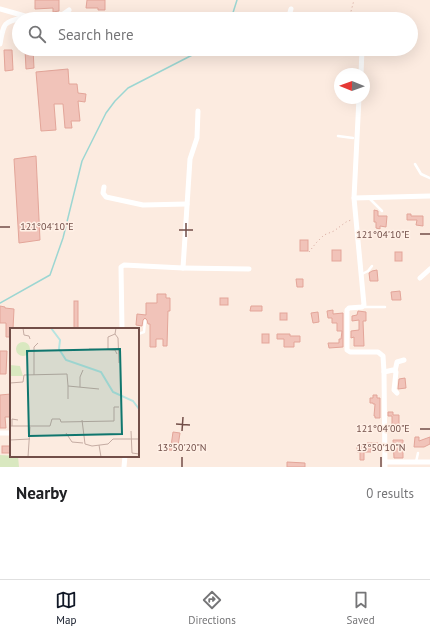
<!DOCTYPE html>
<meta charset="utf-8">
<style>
body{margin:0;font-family:"PT Sans",sans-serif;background:#f2f2f2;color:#202124}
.compass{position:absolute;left:334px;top:68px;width:36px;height:36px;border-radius:50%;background:#fff;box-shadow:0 4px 16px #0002;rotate:271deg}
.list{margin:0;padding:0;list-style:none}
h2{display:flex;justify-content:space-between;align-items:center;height:52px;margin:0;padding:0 16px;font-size:17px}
h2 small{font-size:13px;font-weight:400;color:#757577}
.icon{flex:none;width:22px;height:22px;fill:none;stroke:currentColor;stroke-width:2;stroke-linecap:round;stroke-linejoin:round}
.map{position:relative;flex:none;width:430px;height:467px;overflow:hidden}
.search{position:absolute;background:#fff;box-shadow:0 4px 16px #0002;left:12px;right:12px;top:12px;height:44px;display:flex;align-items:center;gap:10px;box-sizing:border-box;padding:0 14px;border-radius:22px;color:#757577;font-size:15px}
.sheet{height:112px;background:#fff}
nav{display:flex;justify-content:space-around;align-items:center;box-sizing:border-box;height:56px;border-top:1px solid #e0e0e0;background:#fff;font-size:11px;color:#757577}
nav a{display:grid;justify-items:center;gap:2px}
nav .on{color:#111827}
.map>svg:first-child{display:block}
.green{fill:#d9e8c0}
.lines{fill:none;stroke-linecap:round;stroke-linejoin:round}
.stream{stroke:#9cd6d2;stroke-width:1.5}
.building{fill:#f1c3b9;stroke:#e3a599}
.path{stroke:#d5a69c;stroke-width:1;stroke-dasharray:1 3;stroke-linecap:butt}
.lane{stroke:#fff;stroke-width:2.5}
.street{stroke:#fff;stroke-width:5}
.ticks{fill:none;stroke:#724e48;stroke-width:1.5}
.inset-river{fill:none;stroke:#b6e4e1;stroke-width:2}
.inset-road{fill:none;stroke:#c5aca3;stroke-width:1}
.view{fill:#0f766e;fill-opacity:0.15;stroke:#0f766e;stroke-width:2}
.inset-edge{fill:none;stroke:#724e48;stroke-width:2}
.ticks-label{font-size:10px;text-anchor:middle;fill:#724e48;stroke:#fff0e6;stroke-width:3;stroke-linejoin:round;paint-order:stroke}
</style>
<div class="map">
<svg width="430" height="467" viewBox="0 0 430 467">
<rect width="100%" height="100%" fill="#fcebe0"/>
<polygon class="green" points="0,455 18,456 19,467 0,467"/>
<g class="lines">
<g class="stream">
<polyline points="231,19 237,0"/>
<polyline points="0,303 50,275 63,238 82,161 106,113 115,101 128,88 204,49"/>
</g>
</g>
<g class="building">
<polygon points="35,0 59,0 59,11 53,12 53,8 35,9"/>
<polygon points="87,0 105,0 105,10 98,10 98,8 86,8"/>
<polygon points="25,49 33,49 34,68 26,69"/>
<polygon points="4,50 12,50 13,70 5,71"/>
<polygon points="68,69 69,84 77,84 78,93 86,94 85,102 78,101 80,121 71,121 72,128 65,128 63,104 54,104 56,130 41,131 36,72"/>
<polygon points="36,156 40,240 19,243 14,159"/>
<polygon points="374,210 378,211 378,216 387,216 386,227 380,226 380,229 376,228 376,222 374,222"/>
<polygon points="407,214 411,214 411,216 423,216 423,226 416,225 417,220 407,220"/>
<rect x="300" y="240" width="8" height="11"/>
<rect x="332" y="250" width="9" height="11"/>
<rect x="395" y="252" width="7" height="9"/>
<polygon points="377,270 378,281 370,281 369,273 372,271"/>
<polygon points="296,279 303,279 303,287 297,287"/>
<polygon points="400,291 401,300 392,300 391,292"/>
<polygon points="157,294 166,294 166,298 170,298 170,311 168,311 167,346 163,346 163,339 156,339 156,347 150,347 150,324 148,324 147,320 145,318 143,320 142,326 136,325 137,314 146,315 146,303 157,303"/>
<rect x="220" y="298" width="8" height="7"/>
<rect x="74" y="301" width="4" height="28"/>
<polygon points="0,306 5,307 5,308 14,309 13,329 11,329 11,337 6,337 6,323 0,323"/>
<polygon points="251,306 262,306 262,311 250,311"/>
<polygon points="333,310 333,314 343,313 343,347 329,348 328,343 339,343 339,339 341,339 342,331 337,331 337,323 332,323 332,318 328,318 327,311"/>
<polygon points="358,311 366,312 366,321 363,321 364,346 354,346 354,337 351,338 351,331 359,330 359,320 352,321 352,316 357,315"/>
<polygon points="318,312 319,322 313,323 311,313"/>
<rect x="280" y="313" width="7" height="7"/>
<rect x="262" y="334" width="7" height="9"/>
<polygon points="277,334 290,334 290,336 300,336 300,342 294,342 294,347 284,347 284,339 277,339"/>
<polygon points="0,351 7,351 6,374 0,374"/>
<polygon points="405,378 406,388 398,389 399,379"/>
<polygon points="11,394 11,417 5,417 6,428 0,428 0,395"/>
<polygon points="373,395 377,395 377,398 380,398 380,418 375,418 375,416 374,416 375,404 373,404 373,403 370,403 370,398 373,398"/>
<polygon points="388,412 393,412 393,415 399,415 399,426 392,426 392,416 388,416"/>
<polygon points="173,432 180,433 178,446 180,446 180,451 169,450 169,446 171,446"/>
<polygon points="415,437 419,437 419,441 430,437 430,444 424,447 414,447"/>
<polygon points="393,440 403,440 403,458 394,458"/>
<polygon points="367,443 378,443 379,449 371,449 371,452 364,452 364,460 360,460 360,452 357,452 357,445 367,445"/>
<rect x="2" y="446" width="9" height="7"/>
<polygon points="287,462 305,463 305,467 287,467"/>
</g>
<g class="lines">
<g class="path">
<polyline points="349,19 354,0"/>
<polyline points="309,252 316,243 324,235 334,231 346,222 351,220"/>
</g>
<g class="lane">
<polyline points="338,136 353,138"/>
<polyline points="415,164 421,174 430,178"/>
<polyline points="370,199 382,211"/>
<polyline points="362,274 368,271 372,266"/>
<polyline points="364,307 385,307"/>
<polyline points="138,334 144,332 145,321"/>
<polyline points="416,462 418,453"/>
</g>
<g class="street">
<polyline points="0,9 25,16 56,19 69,10"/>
<polyline points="288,19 291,9"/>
<path d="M 0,44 C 4,22 3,23 24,17"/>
<polyline points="361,74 362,49"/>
<polyline points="359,98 354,198 364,305 362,307 349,308 347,310 347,350 350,352 378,352 383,356 384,372 385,467"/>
<polyline points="104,187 103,193 106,197 143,205 187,204"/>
<polyline points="354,198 430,196"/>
<polyline points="183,268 249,269"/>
<polyline points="420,278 430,269"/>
<polyline points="122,329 121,267 124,265 183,268 190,159 197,138 198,111"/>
<polyline points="395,371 397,362 404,360"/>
<polyline points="384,372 393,370 396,372 394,390 397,393"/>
<polyline points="0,433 11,433"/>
<polyline points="386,462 430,462"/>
<polyline points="124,467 125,456"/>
</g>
</g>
<path class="ticks" d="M 0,227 L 10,227M 179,230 L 193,230M 420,234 L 430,234M 186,237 L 186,223M 176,424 L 190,425M 420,429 L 430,429M 182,431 L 183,417M 182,467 L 182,457M 381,467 L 381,457"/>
<g transform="translate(10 328)">
<rect width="129" height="129" fill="#fcebe0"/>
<path d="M6 21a7 7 0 1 1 14 0a7 7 0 1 1-14 0ZM 0,37 L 10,38 L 13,48 L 0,48 Z" fill="#d9e8c0"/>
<path class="inset-river" d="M 41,0 L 50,12 L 49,21 L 56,32 L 91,44 L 103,64 L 123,73 L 129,81"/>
<path class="inset-road" d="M 13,0 L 14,7 L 19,8 L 20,11M 105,6 L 108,10 L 109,35M 79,21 L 105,22 L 107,26M 98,21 L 98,9 L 105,6 L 106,0M 24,47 L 24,19 L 28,15M 0,55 L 13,54 L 14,47 L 57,46 L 58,58 L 89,61M 58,58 L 58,71M 70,59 L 70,49 L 73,42M 72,92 L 75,116 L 82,118 L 98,116 L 103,111 L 129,111M 0,98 L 40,98 L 42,91 L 50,91 L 51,94 L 104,93 L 104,79 L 109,79M 2,98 L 2,91 L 8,92M 121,103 L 122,125 L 129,126M 56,105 L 62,114 L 73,115M 0,112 L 20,111M 89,117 L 91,129M 18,129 L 20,99"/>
<path class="view" d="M 110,21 L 112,106 L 19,108 L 17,23 Z"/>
<rect width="129" height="129" class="inset-edge"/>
</g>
<g class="ticks-label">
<text x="47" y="230">121°04'10"E</text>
<text x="383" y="238">121°04'10"E</text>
<text x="383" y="432">121°04'00"E</text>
<text x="182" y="451">13°50'20"N</text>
<text x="381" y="451">13°50'10"N</text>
</g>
</svg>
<svg class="compass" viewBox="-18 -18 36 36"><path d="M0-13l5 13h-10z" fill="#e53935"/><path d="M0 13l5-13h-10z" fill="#757577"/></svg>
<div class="search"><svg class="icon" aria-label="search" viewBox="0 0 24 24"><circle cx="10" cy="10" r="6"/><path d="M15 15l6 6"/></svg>Search here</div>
</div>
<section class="sheet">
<h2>Nearby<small>0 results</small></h2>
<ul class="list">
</ul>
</section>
<nav>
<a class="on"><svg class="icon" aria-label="map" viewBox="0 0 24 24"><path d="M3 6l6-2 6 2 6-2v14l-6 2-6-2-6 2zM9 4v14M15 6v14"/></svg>Map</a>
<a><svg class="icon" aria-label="directions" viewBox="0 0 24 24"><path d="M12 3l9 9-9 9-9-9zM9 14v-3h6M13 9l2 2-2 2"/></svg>Directions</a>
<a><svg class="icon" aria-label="saved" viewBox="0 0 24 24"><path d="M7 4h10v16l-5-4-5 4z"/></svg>Saved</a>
</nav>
